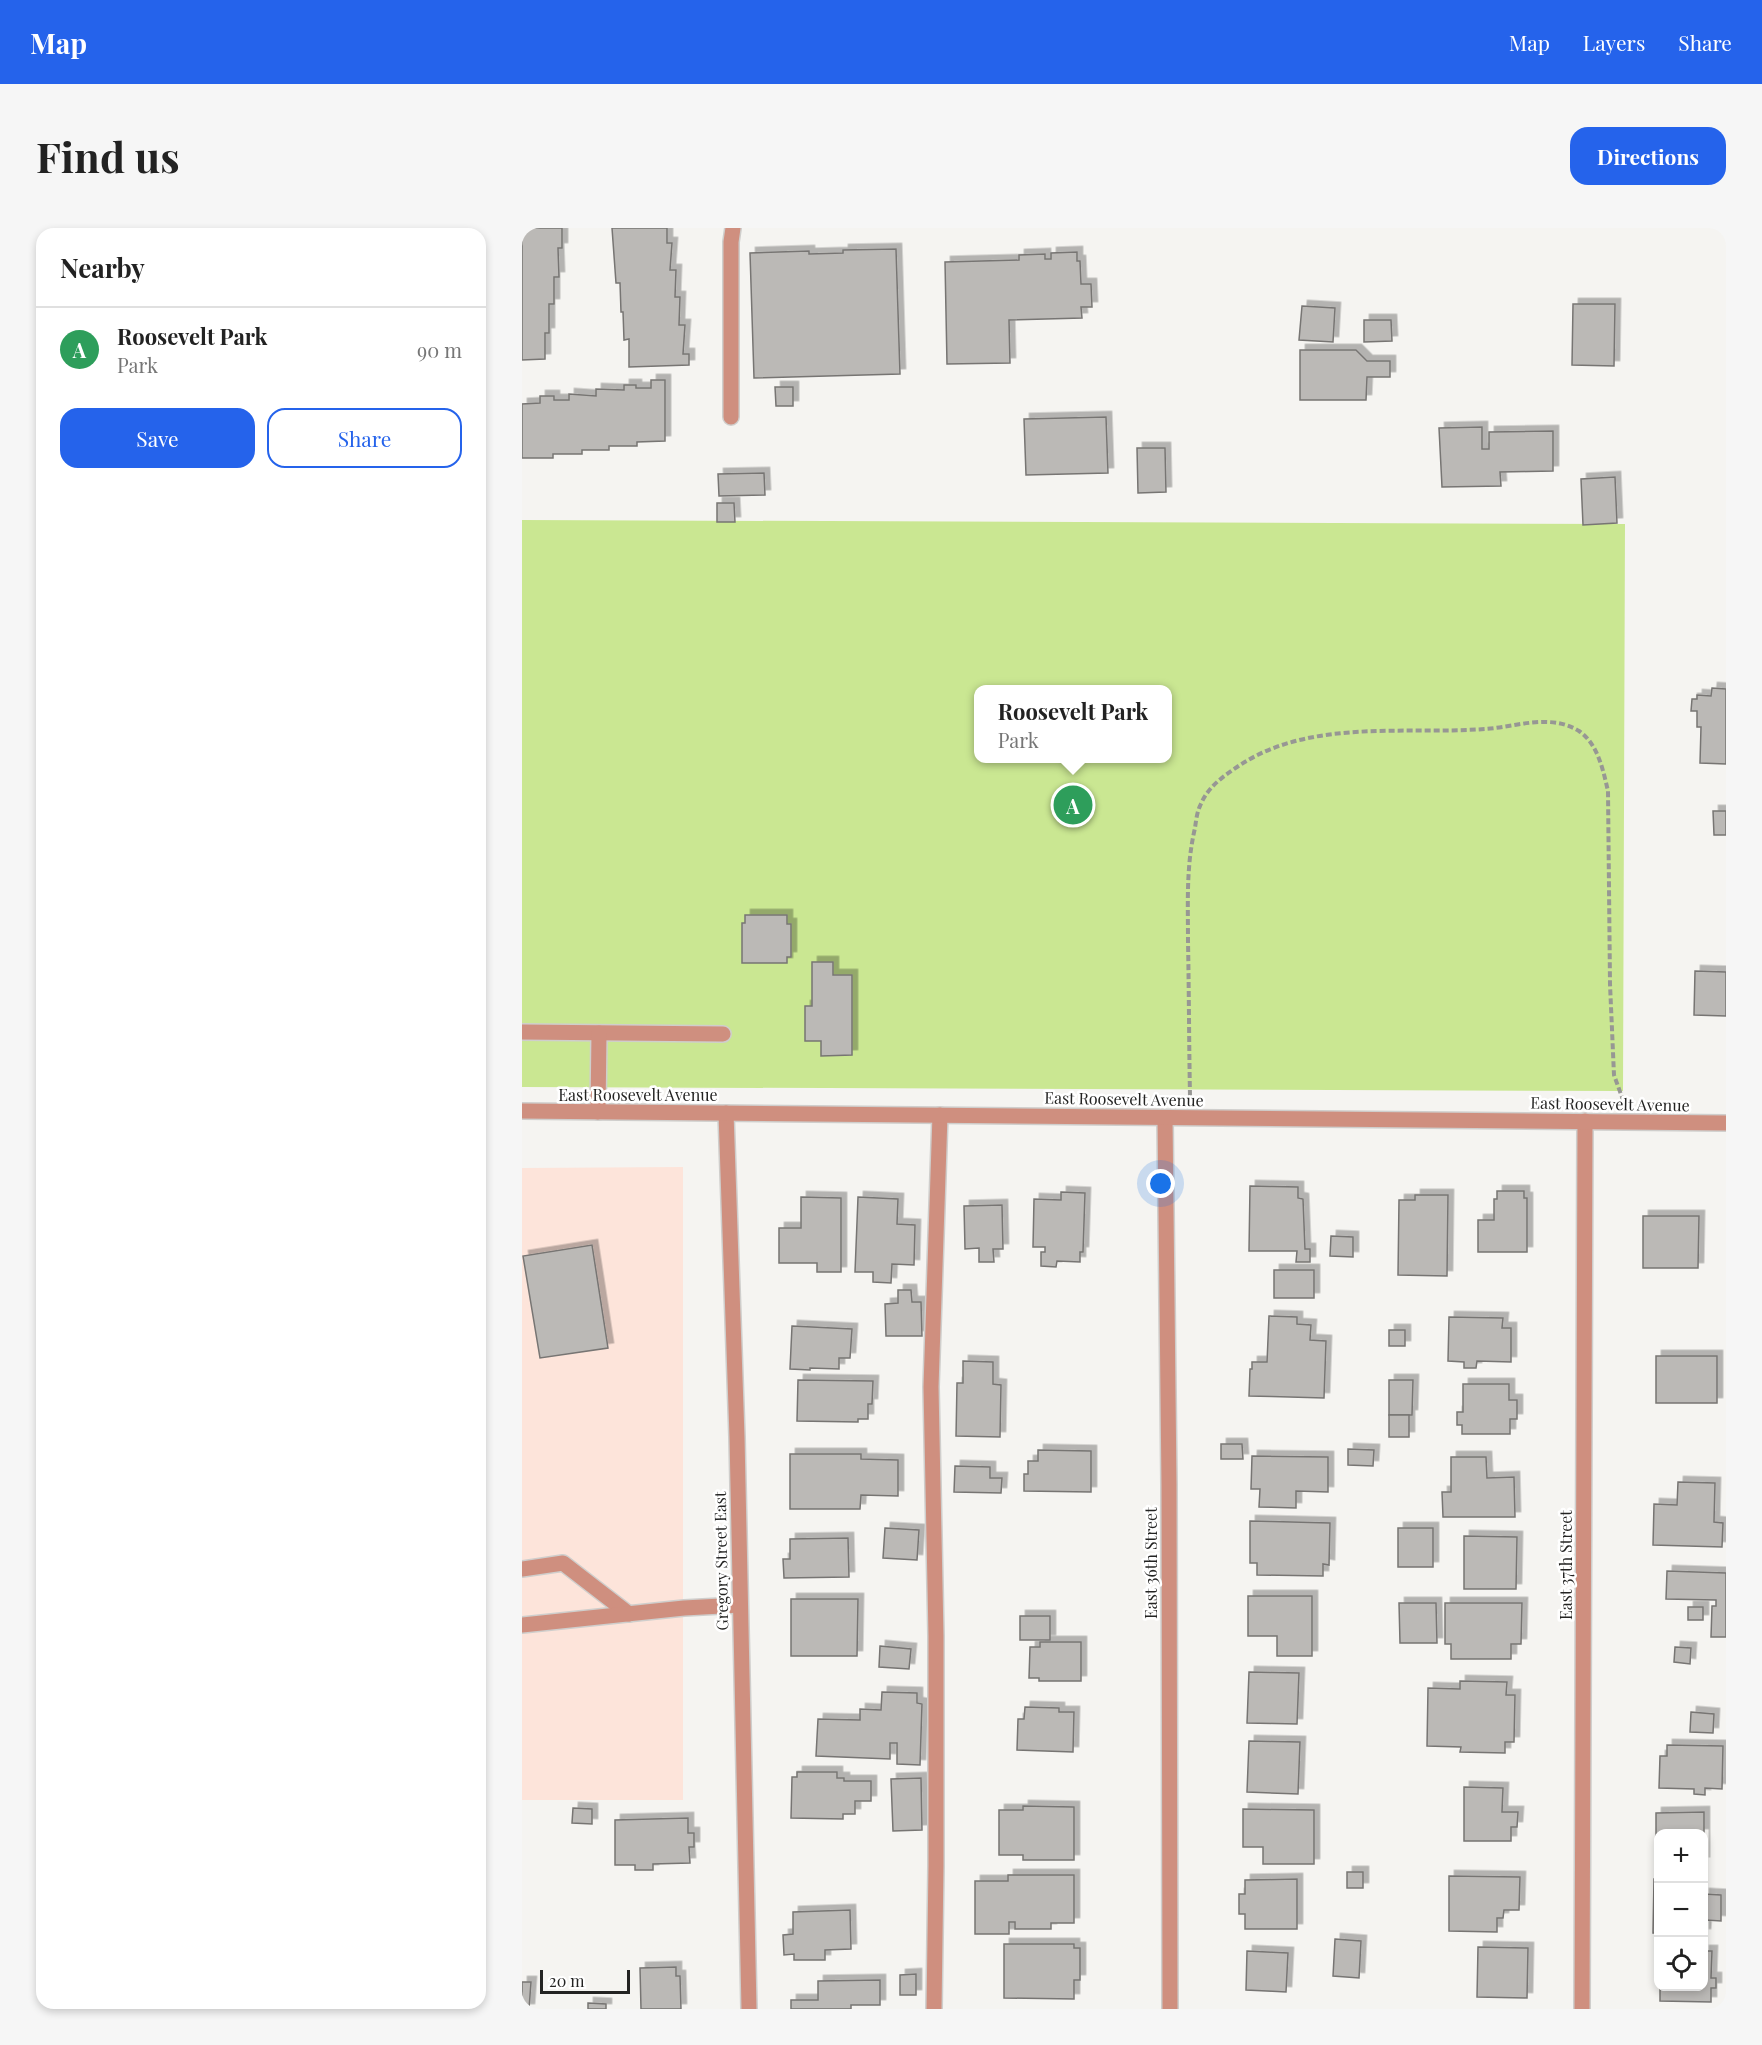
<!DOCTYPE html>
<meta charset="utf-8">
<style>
body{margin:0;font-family:"Playfair Display",serif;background:#f6f6f6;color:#222}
.controls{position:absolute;right:18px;bottom:18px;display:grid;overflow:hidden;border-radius:12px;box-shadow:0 3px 9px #0003}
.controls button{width:54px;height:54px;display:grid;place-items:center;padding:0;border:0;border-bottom:2px solid #e0e0e0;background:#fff;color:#222;font:30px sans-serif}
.scale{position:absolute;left:18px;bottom:15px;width:90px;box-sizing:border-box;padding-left:6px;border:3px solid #232322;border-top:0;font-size:16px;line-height:21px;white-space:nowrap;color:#232322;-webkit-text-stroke:4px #fff;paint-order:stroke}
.you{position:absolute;left:639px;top:956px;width:21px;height:21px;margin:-15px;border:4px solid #fff;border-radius:50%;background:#1a73e8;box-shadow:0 0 0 9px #1a73e833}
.badge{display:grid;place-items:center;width:39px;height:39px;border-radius:50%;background:#2563eb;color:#fff;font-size:20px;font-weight:700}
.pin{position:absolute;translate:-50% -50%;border:3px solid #fff;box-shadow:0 2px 6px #0006}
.popup{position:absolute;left:452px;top:457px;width:198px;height:78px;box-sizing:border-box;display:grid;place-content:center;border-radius:12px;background:#fff;filter:drop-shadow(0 2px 4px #0005);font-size:20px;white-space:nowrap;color:#767676}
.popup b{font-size:22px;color:#222}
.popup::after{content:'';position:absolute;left:50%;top:100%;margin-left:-12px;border:12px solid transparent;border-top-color:#fff}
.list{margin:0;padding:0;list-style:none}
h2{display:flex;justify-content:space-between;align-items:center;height:78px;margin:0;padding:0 24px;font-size:26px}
h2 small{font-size:20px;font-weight:400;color:#767676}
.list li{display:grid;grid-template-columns:39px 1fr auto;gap:18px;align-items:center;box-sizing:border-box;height:84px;padding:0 24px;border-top:2px solid #e0e0e0}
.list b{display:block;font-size:22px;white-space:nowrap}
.list p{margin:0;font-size:20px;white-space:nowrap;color:#767676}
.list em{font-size:20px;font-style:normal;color:#767676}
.actions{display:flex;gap:12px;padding:18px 24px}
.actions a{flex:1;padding:14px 0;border:2px solid #2563eb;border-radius:18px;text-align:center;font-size:21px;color:#2563eb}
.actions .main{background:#2563eb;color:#fff}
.icon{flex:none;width:33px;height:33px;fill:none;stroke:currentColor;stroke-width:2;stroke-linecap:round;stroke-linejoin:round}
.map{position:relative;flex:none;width:1204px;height:1781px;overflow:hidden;border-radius:18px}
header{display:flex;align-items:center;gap:36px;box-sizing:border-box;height:84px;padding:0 30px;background:#2563eb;color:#fff}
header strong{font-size:28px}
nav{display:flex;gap:33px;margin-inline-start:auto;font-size:21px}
.intro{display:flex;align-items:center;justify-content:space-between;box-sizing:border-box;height:144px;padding:0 36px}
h1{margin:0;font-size:42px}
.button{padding:15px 27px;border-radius:18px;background:#2563eb;color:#fff;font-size:21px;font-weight:700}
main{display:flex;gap:36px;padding:0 36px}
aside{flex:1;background:#fff;border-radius:18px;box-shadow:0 3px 9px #0003}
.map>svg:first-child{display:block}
.education{fill:#fde4da}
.green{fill:#cae792;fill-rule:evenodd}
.building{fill:#bbb9b6;stroke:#777573;stroke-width:1.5;filter:url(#shadow)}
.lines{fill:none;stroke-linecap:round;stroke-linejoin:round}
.service-casing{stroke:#cfcecc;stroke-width:18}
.minor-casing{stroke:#cfcecc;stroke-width:18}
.tertiary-casing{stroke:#cfcecc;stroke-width:18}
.path{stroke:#979794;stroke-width:4;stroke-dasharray:6 3;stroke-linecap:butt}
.service{stroke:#cf8f7f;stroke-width:15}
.minor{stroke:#cf8f7f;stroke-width:15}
.tertiary{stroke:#cf8f7f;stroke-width:15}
.labels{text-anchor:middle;stroke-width:5;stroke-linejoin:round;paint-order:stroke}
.street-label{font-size:16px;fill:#232322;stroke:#fff}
</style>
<header>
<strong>Map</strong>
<nav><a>Map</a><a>Layers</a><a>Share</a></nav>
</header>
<div class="intro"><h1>Find us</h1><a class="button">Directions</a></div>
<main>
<aside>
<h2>Nearby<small></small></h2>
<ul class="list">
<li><span class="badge" style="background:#2e9e5b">A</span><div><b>Roosevelt Park</b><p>Park</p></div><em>90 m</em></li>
</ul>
<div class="actions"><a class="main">Save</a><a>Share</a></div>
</aside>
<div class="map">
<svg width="1204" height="1781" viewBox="0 0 1204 1781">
<defs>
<filter id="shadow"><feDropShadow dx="5.5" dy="-5.5" stdDeviation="0" flood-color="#0004"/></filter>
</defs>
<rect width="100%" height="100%" fill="#f5f4f1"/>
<polygon class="education" points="161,939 161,1572 0,1572 0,940"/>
<path class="green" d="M 0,292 L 1103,296 L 1101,863 L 0,859 ZM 456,462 L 646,462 L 646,530 L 456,530 Z"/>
<g class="building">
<polygon points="0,0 40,0 40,20 36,20 37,49 32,49 32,76 27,76 27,105 23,105 23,131 0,132"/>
<polygon points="90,0 145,0 145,15 150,15 148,42 154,42 153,69 158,69 157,97 163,97 161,126 167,126 167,137 107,139 107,111 102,112 101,84 99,84 98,55 94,55"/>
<polygon points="374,21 378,146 232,150 228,25 287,23 287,26 321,25 321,22"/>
<polygon points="555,24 555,33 558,33 559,56 569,56 570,79 559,79 560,90 487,92 488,135 425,136 423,34 497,32 497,27 523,26 523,31 529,31 529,25"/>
<polygon points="1051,76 1093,76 1092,138 1050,137"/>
<polygon points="780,78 813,80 811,114 777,112"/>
<polygon points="842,92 869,92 870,113 842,114"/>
<polygon points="778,122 834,122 845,133 868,133 868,149 845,149 844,172 778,172"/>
<polygon points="129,152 143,152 143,213 115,214 115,218 87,218 87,222 60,222 60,226 31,226 31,230 0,230 0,176 18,175 18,168 32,168 32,172 47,172 47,166 74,168 74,161 102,162 102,157 114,157 114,160 129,160"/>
<polygon points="253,159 271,159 271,178 254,178"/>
<polygon points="584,189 586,245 504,247 502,191"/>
<polygon points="960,199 960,221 967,221 967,204 1031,203 1031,243 978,244 979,258 920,259 917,200"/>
<polygon points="615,220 643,220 644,264 616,265"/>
<polygon points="242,245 243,267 197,268 196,246"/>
<polygon points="1093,249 1095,295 1061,297 1059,251"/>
<polygon points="195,275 212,275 213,294 195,294"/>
<polygon points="1190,460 1204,461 1204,536 1178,535 1179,499 1175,499 1175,483 1169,483 1170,471 1175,471 1175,467 1189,468"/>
<polygon points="1191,583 1204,583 1204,607 1192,607"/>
<polygon points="223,687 265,687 265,696 269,696 269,729 265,729 265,735 220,735 220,695 223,695"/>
<polygon points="290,734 311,734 311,747 330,747 330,827 299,828 299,813 283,813 283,778 290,778"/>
<polygon points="1173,743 1204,744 1204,788 1172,787"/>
<polygon points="728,958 776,959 776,970 781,971 783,1021 788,1021 788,1034 774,1034 775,1023 727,1023"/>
<polygon points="975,963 1002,963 1002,970 1005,970 1005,1024 956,1024 956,992 972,992 972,971 975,971"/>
<polygon points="539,964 563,965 561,1024 558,1024 558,1034 535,1033 534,1039 519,1038 519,1024 523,1024 523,1019 511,1019 512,971 539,972"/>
<polygon points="893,967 926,967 925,1048 876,1047 877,972 893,972"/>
<polygon points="279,969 319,970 319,1044 295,1044 295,1035 257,1035 257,1000 279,1000"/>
<polygon points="336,969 376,971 375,996 393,997 392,1037 370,1036 369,1055 351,1054 351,1044 333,1044"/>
<polygon points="480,977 481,1021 471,1021 472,1034 457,1034 457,1020 443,1021 442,978"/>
<polygon points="1121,988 1177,988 1176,1040 1121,1040"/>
<polygon points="809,1008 831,1009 831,1029 808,1028"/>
<polygon points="70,1017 86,1120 18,1130 1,1028"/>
<rect x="752" y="1042" width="40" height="28"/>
<polygon points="376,1062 389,1062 390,1074 399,1074 400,1108 364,1108 363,1076 376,1075"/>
<polygon points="747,1088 775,1089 775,1096 789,1097 788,1112 804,1113 802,1170 727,1168 728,1141 730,1141 730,1134 745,1134"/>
<polygon points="927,1089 981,1090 980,1100 989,1100 989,1134 955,1133 954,1140 942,1140 942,1134 926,1133"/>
<polygon points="270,1098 330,1101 328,1130 317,1130 317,1141 288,1140 288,1142 268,1141"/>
<rect x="867" y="1102" width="16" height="16"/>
<rect x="1134" y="1128" width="61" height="47"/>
<polygon points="441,1133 471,1134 471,1156 479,1157 478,1209 434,1208 435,1155 441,1155"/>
<polygon points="276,1152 351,1153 350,1176 346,1176 346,1191 336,1191 336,1194 275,1193"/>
<polygon points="867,1152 891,1152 890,1187 867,1187"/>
<polygon points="941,1156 987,1156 987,1172 995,1172 995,1191 988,1191 988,1206 940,1206 940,1197 935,1197 935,1184 941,1184"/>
<rect x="867" y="1187" width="20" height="22"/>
<polygon points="699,1216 720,1216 721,1231 699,1231"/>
<polygon points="826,1221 852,1222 851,1238 826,1237"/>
<polygon points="516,1222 569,1223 569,1264 502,1263 502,1246 506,1246 506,1233 516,1233"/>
<polygon points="268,1226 339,1226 339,1231 376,1232 376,1268 339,1267 338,1281 268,1281"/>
<polygon points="730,1228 806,1229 806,1264 774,1263 774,1280 737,1279 738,1261 729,1261"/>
<polygon points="929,1229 964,1229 965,1250 992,1249 993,1289 921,1289 920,1264 929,1264"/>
<polygon points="433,1238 468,1239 468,1250 480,1250 479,1265 432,1264"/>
<polygon points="1156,1254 1193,1255 1192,1294 1201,1295 1200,1319 1131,1317 1132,1276 1155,1277"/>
<polygon points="728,1293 808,1295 807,1337 801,1336 801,1348 735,1347 735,1335 728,1335"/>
<polygon points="363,1300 397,1302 395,1332 361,1330"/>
<rect x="876" y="1300" width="35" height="39"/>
<polygon points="942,1308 995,1309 994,1361 942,1361"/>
<polygon points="326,1310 327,1349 262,1350 261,1331 268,1331 268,1311"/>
<polygon points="1145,1343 1204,1345 1204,1409 1189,1409 1190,1378 1194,1378 1194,1372 1144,1371"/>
<polygon points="726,1368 790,1368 790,1428 755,1428 755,1408 726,1408"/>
<polygon points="269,1371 336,1371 335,1428 269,1428"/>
<polygon points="877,1375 914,1375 915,1415 878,1415"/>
<polygon points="923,1375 1000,1375 999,1416 989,1416 989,1431 929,1431 929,1416 923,1416"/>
<rect x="1166" y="1379" width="15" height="13"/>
<rect x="498" y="1388" width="30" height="24"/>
<polygon points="518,1414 559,1414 559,1453 517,1453 517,1450 507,1450 508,1419 518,1419"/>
<polygon points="358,1418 389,1421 387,1441 357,1439"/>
<polygon points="1153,1419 1169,1420 1168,1436 1152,1434"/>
<polygon points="727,1444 777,1445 775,1496 725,1495"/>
<polygon points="938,1453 985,1454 984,1467 993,1467 992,1514 983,1514 983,1525 938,1524 939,1519 905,1518 906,1460 938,1461"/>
<polygon points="360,1464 395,1465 395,1475 400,1476 398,1537 375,1536 375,1515 368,1515 368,1531 294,1528 296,1491 338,1492 338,1481 359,1482"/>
<polygon points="503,1479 537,1480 537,1484 552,1484 551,1524 495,1522 496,1491 502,1491"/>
<polygon points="1169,1484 1192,1486 1191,1505 1168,1504"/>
<polygon points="727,1513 778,1514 776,1566 725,1564"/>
<polygon points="1145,1517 1201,1518 1200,1561 1183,1560 1183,1567 1172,1566 1172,1561 1137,1560 1138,1528 1145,1528"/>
<polygon points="275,1544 315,1544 315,1550 322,1550 322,1553 349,1553 349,1573 333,1573 333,1586 321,1586 321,1591 269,1590 270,1549 275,1549"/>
<polygon points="399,1550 400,1602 371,1603 369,1551"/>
<polygon points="942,1559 981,1560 980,1584 996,1584 995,1599 989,1599 989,1613 942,1613"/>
<polygon points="501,1578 552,1579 552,1632 501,1632 501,1627 477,1627 477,1582 501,1582"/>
<polygon points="51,1580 70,1581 70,1596 50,1595"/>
<polygon points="721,1581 792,1582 792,1636 741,1636 741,1619 721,1619"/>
<polygon points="1182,1584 1182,1635 1182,1606 1136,1606 1136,1635 1134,1635 1134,1585"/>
<polygon points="166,1590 166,1605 172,1605 172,1619 167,1619 168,1635 131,1636 131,1642 113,1642 113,1637 93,1637 93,1592"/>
<rect x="825" y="1644" width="16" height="16"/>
<polygon points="486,1647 552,1647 552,1695 529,1695 529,1701 493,1701 493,1694 487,1694 487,1706 453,1706 453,1653 486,1653"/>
<polygon points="927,1648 998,1649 997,1682 982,1682 981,1690 975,1690 975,1704 927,1703"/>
<polygon points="775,1651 775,1701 723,1701 723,1686 717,1686 717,1666 723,1666 723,1652"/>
<polygon points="1132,1651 1136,1651 1136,1705 1131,1705"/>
<polygon points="1182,1666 1199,1667 1199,1693 1184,1692 1183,1706 1182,1706"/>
<polygon points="328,1682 329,1721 303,1722 303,1732 272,1732 272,1726 262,1727 261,1707 271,1706 271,1684"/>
<polygon points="813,1711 839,1713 837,1750 811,1748"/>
<polygon points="482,1716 552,1716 552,1720 558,1720 558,1752 552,1752 552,1771 482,1770"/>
<polygon points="956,1719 1006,1720 1005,1770 955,1769"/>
<polygon points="725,1723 766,1725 764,1764 724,1762"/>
<polygon points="1182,1723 1190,1723 1189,1750 1194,1750 1194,1760 1189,1760 1189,1774 1138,1773 1138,1758 1182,1758"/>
<polygon points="154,1739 154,1748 158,1748 159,1781 119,1781 118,1740"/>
<polygon points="394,1746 394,1767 378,1767 378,1747"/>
<polygon points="358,1752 358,1777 329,1777 329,1781 269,1781 269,1772 296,1772 296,1753"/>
<polygon points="0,1754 9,1754 7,1781 0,1781"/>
<polygon points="66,1775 84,1776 84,1781 66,1781"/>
</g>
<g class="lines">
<g class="service-casing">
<g id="service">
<polyline points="209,189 209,14 211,0"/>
<polyline points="0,804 201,806"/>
<polyline points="76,884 77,805"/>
<polyline points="0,1341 41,1335 107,1386"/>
<polyline points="0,1397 162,1380 218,1377"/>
<polyline points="412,1781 414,1638 414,1408 409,1159 418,887"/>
</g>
</g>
<g class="minor-casing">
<g id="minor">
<polyline points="204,885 215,1209 227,1781"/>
<polyline points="643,890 647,1256 648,1781"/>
<polyline points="1060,1781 1063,893"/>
</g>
</g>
<g class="tertiary-casing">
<polyline id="tertiary" points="0,883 1204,895"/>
</g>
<path class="path" d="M 668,868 C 667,816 667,765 666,713 C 666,675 664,638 673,600 C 674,593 675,584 678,578 C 685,560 700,549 715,539 C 787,490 881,507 963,501 C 994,499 1028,485 1057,503 C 1076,516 1081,542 1086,563 L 1088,756 L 1092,847 L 1101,872"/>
<use href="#service" class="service"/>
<use href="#minor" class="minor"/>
<use href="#tertiary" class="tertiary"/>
</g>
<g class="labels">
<g class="street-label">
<text x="116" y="873">East Roosevelt Avenue</text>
<text transform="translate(602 871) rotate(1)" y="6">East Roosevelt Avenue</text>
<text transform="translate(1088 876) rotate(1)" y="6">East Roosevelt Avenue</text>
<text transform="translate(199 1333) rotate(-91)" y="6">Gregory Street East</text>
<text transform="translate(629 1335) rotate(-90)" y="6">East 36th Street</text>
<text transform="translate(1044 1337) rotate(-90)" y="6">East 37th Street</text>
</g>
</g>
</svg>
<div class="controls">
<button>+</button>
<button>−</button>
<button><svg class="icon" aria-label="locate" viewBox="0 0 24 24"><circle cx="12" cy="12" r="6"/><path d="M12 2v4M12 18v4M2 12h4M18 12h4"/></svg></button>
</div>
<div class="scale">20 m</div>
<div class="you"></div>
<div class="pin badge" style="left:551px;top:577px;background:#2e9e5b">A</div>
<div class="popup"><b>Roosevelt Park</b>Park</div>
</div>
</main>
